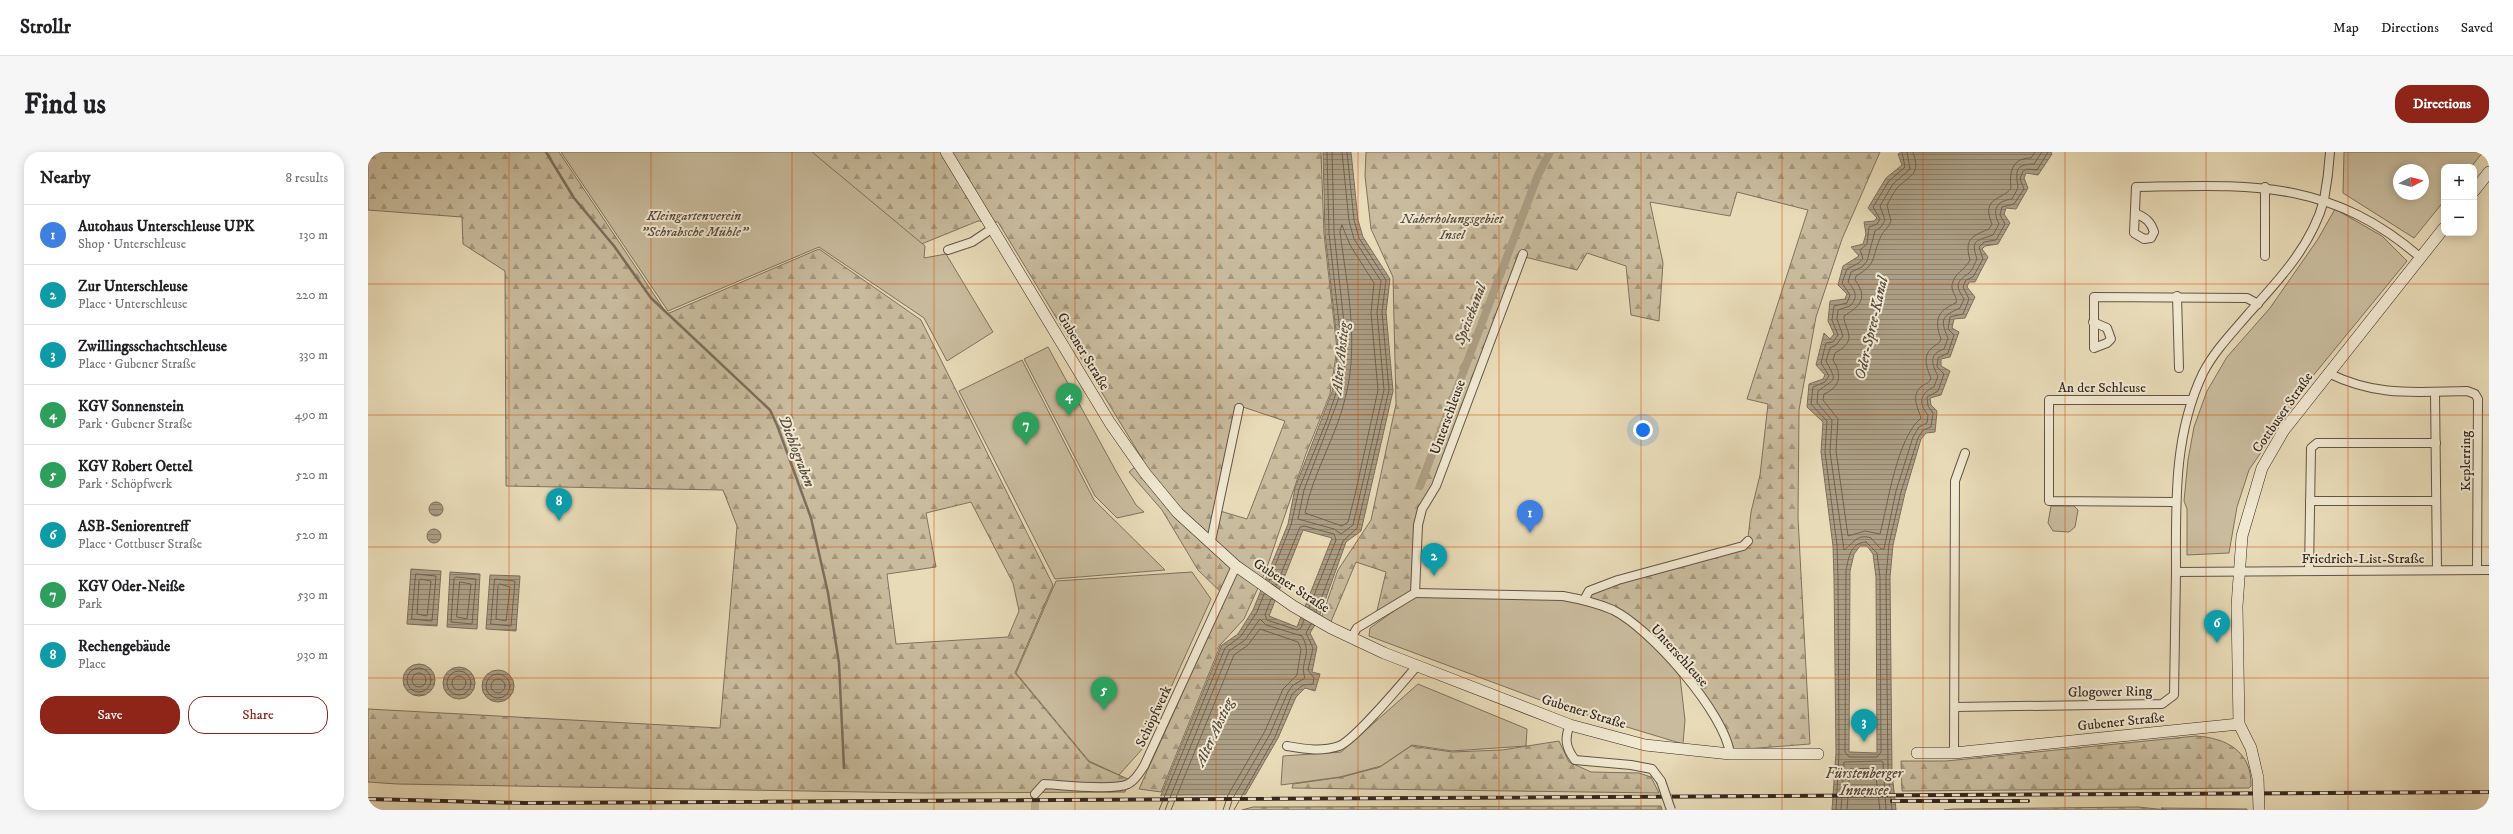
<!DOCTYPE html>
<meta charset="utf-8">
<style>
body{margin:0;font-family:"IM FELL DW Pica",serif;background:#f6f6f6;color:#202124}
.controls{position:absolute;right:12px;top:12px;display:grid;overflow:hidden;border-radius:8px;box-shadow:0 2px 10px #0003}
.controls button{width:36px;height:36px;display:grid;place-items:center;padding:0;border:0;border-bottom:1px solid #e0e0e0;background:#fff;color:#202124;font:20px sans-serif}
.compass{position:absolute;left:2025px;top:12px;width:36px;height:36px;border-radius:50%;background:#fff;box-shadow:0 2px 10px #0003;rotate:83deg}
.you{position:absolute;left:1275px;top:278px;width:14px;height:14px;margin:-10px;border:3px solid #fff;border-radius:50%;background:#1a73e8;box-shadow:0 0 0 6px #1a73e833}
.badge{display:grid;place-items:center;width:26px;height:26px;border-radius:50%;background:#8f2418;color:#fff;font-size:13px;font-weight:700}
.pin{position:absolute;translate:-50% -33px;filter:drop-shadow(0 1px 2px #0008)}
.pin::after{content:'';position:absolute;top:21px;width:14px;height:12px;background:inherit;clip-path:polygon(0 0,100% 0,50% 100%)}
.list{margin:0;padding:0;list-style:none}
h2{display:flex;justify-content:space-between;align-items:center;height:52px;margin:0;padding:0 16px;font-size:17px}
h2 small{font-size:13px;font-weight:400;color:#757577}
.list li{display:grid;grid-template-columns:26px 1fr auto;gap:12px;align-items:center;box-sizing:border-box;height:60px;padding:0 16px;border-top:1px solid #e0e0e0}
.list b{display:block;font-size:15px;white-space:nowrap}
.list p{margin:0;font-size:13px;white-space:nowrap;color:#757577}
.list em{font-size:13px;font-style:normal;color:#757577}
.actions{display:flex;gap:8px;padding:12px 16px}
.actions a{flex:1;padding:9px 0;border:1px solid #8f2418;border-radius:16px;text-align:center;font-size:14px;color:#8f2418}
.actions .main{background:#8f2418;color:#fff}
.map{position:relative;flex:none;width:2121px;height:658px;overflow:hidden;border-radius:16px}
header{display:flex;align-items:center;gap:24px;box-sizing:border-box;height:56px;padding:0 20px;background:#fff;border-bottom:1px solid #e0e0e0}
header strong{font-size:19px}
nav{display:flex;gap:22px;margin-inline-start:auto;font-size:14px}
.intro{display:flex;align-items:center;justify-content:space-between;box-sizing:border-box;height:96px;padding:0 24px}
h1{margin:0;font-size:28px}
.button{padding:10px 18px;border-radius:16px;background:#8f2418;color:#fff;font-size:14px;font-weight:700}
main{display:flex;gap:24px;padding:0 24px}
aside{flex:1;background:#fff;border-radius:16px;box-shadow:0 2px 10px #0003}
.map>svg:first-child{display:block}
.grass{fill:url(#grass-tufts);stroke:#7e725f}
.forest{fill:url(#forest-firs);stroke:#7e725f;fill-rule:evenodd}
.green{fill:#c9bc9e;stroke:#7e725f;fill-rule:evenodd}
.water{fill:url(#water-rules);stroke:#7b6e5c;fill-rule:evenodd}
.pier{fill:#e8dbb8}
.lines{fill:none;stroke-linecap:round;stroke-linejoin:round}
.shore{stroke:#706252;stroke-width:1}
.stream{stroke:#7b6e5c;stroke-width:2.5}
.canal{stroke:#ab9e84;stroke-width:8}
.street-tunnel{stroke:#c4b79a;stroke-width:8;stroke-dasharray:8 4;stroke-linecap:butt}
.street-casing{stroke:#615446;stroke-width:10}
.secondary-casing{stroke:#342720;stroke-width:12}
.street{stroke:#f0e8d1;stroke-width:8}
.secondary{stroke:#f0e8d1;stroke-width:11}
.rail-casing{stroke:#342720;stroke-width:4}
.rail{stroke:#f0e8d1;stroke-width:2.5;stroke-dasharray:8;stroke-linecap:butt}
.street-bridge-casing{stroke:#615446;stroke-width:10;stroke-linecap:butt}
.secondary-bridge-casing{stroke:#342720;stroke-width:12;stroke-linecap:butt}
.street-bridge{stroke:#f0e8d1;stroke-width:8}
.secondary-bridge{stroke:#f0e8d1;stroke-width:11}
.grid{fill:none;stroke:#cd520f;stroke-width:1;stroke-opacity:0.55}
.labels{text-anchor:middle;stroke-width:4;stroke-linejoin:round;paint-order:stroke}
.park-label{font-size:14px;font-style:italic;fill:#594c40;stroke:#f0e8d1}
.street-label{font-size:14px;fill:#342720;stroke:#f0e8d1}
.water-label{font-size:15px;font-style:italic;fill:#584b3e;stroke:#f0e8d1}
</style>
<header>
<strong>Strollr</strong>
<nav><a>Map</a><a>Directions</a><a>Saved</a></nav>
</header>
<div class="intro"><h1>Find us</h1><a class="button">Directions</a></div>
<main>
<aside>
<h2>Nearby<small>8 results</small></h2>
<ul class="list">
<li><span class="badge" style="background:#3f7fe0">1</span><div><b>Autohaus Unterschleuse UPK</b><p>Shop · Unterschleuse</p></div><em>130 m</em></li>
<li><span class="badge" style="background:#0f9aa8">2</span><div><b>Zur Unterschleuse</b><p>Place · Unterschleuse</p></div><em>220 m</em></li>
<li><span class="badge" style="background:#0f9aa8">3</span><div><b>Zwillingsschachtschleuse</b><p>Place · Gubener Straße</p></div><em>330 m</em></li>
<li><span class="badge" style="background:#2e9e5b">4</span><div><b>KGV Sonnenstein</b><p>Park · Gubener Straße</p></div><em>490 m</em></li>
<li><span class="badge" style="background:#2e9e5b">5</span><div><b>KGV Robert Oettel</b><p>Park · Schöpfwerk</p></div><em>520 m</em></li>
<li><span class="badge" style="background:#0f9aa8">6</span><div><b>ASB-Seniorentreff</b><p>Place · Cottbuser Straße</p></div><em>520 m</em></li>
<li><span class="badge" style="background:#2e9e5b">7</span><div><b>KGV Oder-Neiße</b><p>Park</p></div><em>530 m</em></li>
<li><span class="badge" style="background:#0f9aa8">8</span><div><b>Rechengebäude</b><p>Place</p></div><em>930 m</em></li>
</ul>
<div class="actions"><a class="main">Save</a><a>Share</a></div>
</aside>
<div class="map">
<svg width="2121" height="658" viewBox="0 0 2121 658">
<defs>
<pattern id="grass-tufts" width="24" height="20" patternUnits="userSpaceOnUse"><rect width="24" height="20" fill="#c9bc9e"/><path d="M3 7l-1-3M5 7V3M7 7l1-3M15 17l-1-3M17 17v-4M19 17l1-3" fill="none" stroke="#a49980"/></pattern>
<pattern id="forest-firs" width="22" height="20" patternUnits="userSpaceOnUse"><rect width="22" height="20" fill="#c9bc9e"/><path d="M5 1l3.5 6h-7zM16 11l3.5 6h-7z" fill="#a49980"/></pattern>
<pattern id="water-rules" width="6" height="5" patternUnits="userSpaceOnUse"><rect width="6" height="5" fill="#ab9e84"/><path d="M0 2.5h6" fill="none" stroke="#8c816c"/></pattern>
</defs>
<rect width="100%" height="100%" fill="#e8dbb8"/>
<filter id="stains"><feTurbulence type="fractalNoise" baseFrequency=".005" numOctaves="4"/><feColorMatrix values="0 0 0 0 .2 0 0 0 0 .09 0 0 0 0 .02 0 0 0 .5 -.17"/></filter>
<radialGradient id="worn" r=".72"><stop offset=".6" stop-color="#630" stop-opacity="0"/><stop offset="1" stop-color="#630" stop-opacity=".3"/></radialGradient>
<polygon class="grass" points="1793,656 1879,657 1879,658 1799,658"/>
<g class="forest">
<path d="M 0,0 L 191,0 L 299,162 L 451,97 L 553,168 L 685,433 L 647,521 L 721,610 L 760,627 L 757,640 L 555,641 L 29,632 L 0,630 L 0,557 L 352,576 L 369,374 L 355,338 L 138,334 L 137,119 L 95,92 L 94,65 L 0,58 ZM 603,350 L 645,431 L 651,459 L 640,485 L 528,492 L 519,422 L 568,415 L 558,361 Z"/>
<path d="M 384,0 L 953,0 L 956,82 L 969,197 L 962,242 L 938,302 L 898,418 L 876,467 L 853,492 L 793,640 L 771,637 L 858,445 L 830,418 L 794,358 L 761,320 L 775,308 L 630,70 L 610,69 L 551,93 ZM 875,255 L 917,269 L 879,367 L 852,359 Z"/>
<path d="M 998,0 L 1512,0 L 1474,87 L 1448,165 L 1431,258 L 1430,366 L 1442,592 L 1365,598 L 1354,573 L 1330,536 L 1218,446 C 1231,429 1351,402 1379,394 L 1383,360 L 1392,323 L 1400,252 L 1379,247 L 1440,58 L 1369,40 L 1362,64 L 1282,50 L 1295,111 L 1291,169 L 1263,163 L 1258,114 L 1219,101 L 1209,118 L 1153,104 L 1067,332 L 1053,355 L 1046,440 L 1008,463 L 1018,420 L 988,410 L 962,472 L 953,467 L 970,418 L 1003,368 L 1028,252 L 1025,125 L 1003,77 L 997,24 Z"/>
<path d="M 1828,584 C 1858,586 1884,599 1883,634 L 1881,636 L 1534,639 L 1533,609 L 1578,609 Z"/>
<polygon points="1191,589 1201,610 1223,620 1271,621 1283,625 1291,641 924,636 925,632 974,625 1012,615 1043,594 1084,600 1134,598"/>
<polygon points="1293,654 1294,658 874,658 885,655"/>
<polygon points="1770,655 1799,658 1576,658 1585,657"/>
</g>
<g class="green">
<polygon points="193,0 444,0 557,94 556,106 578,102 625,180 579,209 556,166 451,95 300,159"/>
<path d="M 1976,0 L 2115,0 L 2103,15 L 2076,15 L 2076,49 L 2046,86 L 1975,41 ZM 2031,18 L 2055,18 L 2055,42 L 2031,42 Z"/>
<polygon points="1967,57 2014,84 2039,109 1944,225 1881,318 1869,355 1861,401 1819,403 1819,357 1816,349 1820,308 1826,275 1839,239 1859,205 1902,156 1950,87"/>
<polygon points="680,195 749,321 768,353 776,360 749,366 727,344 656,207"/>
<polygon points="654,208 726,348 797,418 687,427 591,239"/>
<polygon points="1683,354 1706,354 1710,358 1707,375 1701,380 1685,379 1680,371"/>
<polygon points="824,420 843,447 776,595 751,623 721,609 648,521 688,429"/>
<polygon points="1047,444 1196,446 1245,460 1270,479 1301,508 1312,525 1317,568 1315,592 1183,552 1001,484 1002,476"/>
<polygon points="1050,532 1159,577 1158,594 1084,599 1044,593 1013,614 972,625 913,633 915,604 973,600"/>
</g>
<g class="water">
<path d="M 955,0 L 983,0 L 990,68 L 995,85 L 1022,127 L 1018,160 L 1025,239 L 993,379 L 978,390 L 950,468 L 942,481 L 949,495 L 944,520 L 952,522 L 947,539 L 937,536 L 928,545 L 910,586 L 873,650 L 787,658 L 854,493 L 870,482 L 885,458 L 920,372 L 927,336 L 964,240 L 970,197 L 957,81 ZM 935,378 L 964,386 L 929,475 L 901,464 Z"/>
<path d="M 1533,0 L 1683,0 L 1684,2 L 1670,23 L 1658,21 L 1656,26 L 1660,36 L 1648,57 L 1638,56 L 1636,62 L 1642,71 L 1630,92 L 1617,94 L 1614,97 L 1620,105 L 1607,130 L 1601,130 L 1599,135 L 1607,145 L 1597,166 L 1586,167 L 1584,176 L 1591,180 L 1582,205 L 1573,207 L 1573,214 L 1582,219 L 1573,243 L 1562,246 L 1563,253 L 1569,259 L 1567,280 L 1558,281 L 1553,287 L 1537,341 L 1525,393 L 1522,425 L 1524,621 L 1528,658 L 1464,658 L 1468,601 L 1466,426 L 1465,394 L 1453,300 L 1455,270 L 1439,255 L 1441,232 L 1455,227 L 1457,223 L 1448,213 L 1456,181 L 1462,187 L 1466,182 L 1460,169 L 1462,149 L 1477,147 L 1479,142 L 1470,133 L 1475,114 L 1491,104 L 1483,95 L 1495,92 L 1498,82 L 1496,70 L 1506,69 L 1509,66 L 1500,56 L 1518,26 L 1534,13 L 1530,2 ZM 1492,394 L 1499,394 L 1505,402 L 1508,425 L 1509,601 L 1481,600 L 1482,419 L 1486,402 Z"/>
<circle cx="68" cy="357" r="7"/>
<circle cx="66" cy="384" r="7"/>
<polygon points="43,417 73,419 69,474 39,472"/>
<polygon points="82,420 112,422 109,477 79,475"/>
<polygon points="122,423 152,424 148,479 118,477"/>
<circle cx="51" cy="528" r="16"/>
<circle cx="91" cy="531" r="16"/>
<circle cx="130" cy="534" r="16"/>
</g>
<polygon class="pier" points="880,643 872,658 785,658 791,644"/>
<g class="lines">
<g class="shore">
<polyline points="964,0 966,80 979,198 972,243 936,338 930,367 966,377 973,382 985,373 1016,238 1009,160 1013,129 986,87 981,69 974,0"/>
<path d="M 1539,0 L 1542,17 L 1525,32 L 1512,54 L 1517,68 L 1513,75 L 1507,79 L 1499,109 L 1494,115 L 1483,120 L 1480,130 C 1487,138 1491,145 1482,154 L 1470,158 L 1469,167 L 1475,184 L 1468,193 L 1462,196 L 1458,209 C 1470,231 1467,226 1450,239 L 1449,251 L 1464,268 L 1462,300 L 1476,398 C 1485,392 1489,381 1503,386 L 1513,397 L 1516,397 L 1528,339 L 1545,285 L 1551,275 L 1559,271 L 1560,263 C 1550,251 1552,241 1566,235 L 1570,224 C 1564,213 1560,202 1576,197 L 1580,186 C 1571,166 1575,164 1592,156 L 1596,147 C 1587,133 1588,130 1601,121 C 1604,119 1607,111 1609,107 C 1602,87 1609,89 1625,83 L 1631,72 C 1624,58 1628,49 1644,47 L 1650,36 C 1648,20 1646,12 1666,12 L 1674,0"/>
<path d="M 1545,0 C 1553,23 1543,22 1529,36 C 1525,41 1522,48 1519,53 L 1523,69 C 1521,76 1515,79 1513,84 C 1503,106 1510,111 1488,124 L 1487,128 C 1501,146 1491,155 1476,164 C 1476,179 1492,187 1467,201 L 1465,208 C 1474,222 1473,235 1456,242 L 1455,248 L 1470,267 L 1468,299 L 1480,384 L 1497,379 L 1512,382 C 1520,351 1529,286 1553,266 C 1550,256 1542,243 1554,234 C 1558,231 1561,232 1563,226 C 1559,217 1554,204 1564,196 C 1568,192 1571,193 1573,187 C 1566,168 1569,159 1588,151 C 1590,145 1583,140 1584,133 C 1586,121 1597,118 1602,108 C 1596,87 1604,84 1621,77 L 1624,72 C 1612,44 1636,48 1643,36 C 1641,20 1644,6 1663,6 L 1667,0"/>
<path d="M 974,73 L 982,93 L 1006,131 L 1003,161 L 1010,238 L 987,343 L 980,370 L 974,374 L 937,361 C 945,320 969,284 978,243 C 991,189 979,134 972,80 Z"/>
<path d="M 1498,390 L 1509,401 L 1512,425 L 1513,600 L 1509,605 L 1481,605 L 1477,600 L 1478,418 C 1481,405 1482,391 1498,390 Z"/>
<polygon points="48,422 68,424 64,469 44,467"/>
<polygon points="88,425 108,427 104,472 83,470 86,427"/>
<polygon points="53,427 63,429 59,464 49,462 51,429"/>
<polygon points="127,427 147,429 143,474 123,472"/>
<polyline points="901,429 923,373 931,337 959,268 968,241 974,198 961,81 959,0"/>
<polygon points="92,430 103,432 99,467 89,465"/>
<polygon points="132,432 142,435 138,469 128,467 130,434"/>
<polyline points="908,434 932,375 936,374 966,382 968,388 941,456"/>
<polyline points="903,447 897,463 899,468 929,478 933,476 936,468"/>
<polyline points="948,460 975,389 989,376 1021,238 1014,160 1018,128 991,86 986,68 979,0"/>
<circle cx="51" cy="528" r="12"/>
<circle cx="91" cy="531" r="12"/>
<circle cx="51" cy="528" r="7"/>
<circle cx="130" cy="534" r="12"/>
<circle cx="91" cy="531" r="7"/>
<circle cx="130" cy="534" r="7"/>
<polyline points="791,658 857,496 873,484 889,460 896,442"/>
<path d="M 797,658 L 861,499 L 877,488 L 892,467 L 898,473 L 934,484 C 945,504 931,509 937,526 L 924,534 L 920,540 L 902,582 L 865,646 L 861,658"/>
<polyline points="803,658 866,503 880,493 892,477 930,490 933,497 929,523 915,537 897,579 860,643 855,658"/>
<polyline points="866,658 907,585 924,542 935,533 945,532 946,526 940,518 945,496 938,481 943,472"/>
<polyline points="1468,658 1471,601 1470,426 1469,393 1457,300 1459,269 1443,252 1445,235 1457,230 1461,224 1453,211 1458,191 1465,190 1470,183 1464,168 1466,154 1479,151 1482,143 1474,131 1479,117 1491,111 1495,106 1492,98 1499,92 1501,75 1509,72 1512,67 1505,55 1521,29 1537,15 1534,0"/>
<polyline points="1473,658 1476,610 1513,609 1515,610 1518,658"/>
<polyline points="1479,658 1482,617 1507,616 1512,658"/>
<polyline points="1524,658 1520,621 1518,425 1521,392 1533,340 1550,286 1555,278 1563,275 1565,261 1560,254 1559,245 1570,239 1576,222 1569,215 1570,206 1580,201 1586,183 1580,177 1582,165 1595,162 1601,147 1595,135 1598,128 1605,125 1615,107 1611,95 1616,90 1628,88 1637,72 1632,63 1634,55 1646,52 1656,37 1652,27 1655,19 1659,17 1669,18 1680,0"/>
</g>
<polyline class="stream" points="178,0 206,46 246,94 283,146 402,258 409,273 443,366 460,441 471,511 476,616"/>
<polyline class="canal" points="1052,334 1170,23 1182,0"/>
<polyline class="street-tunnel" points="667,658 667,642"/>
<g class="street-casing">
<g id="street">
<polyline points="1897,35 1897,104"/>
<path d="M 1769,62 C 1778,66 1783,70 1786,80 L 1783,86 L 1776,87 L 1766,81 L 1768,35 C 1881,33 1961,26 2053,106"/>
<polyline points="580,98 604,90 625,76"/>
<polyline points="1809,144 1811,216"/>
<polyline points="1725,170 1739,176 1743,187 1739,191 1726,196 1726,145 1879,146 1890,152"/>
<path d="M 1960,221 C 2009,245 2046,240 2099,239 L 2107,242 L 2110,247 L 2109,418"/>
<polyline points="2067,240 2069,418"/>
<polyline points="1942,349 2068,349"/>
<polyline points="1807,350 1681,349 1681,248 1824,248"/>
<polyline points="843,389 871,256"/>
<polyline points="1941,419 1943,296 1949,291 2068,291"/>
<path d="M 1808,420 C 1808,352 1805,284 1835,221 C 1847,198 1865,180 1881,161 C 1911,128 1944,93 1956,48 C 1959,32 1961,16 1962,0"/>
<path d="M 1047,441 L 1195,444 C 1212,447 1229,451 1245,458 C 1282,476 1357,561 1362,602"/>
<polyline points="1216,448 1221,439 1250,428 1375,394 1380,389"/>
<polyline points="983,486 989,476 1047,441 1050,373 1054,357 1068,334 1155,102"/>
<polyline points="1587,555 1794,552 1806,543 1808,420 2121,418"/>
<path d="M 1202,573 C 1196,587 1198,596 1207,608 L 1263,613 L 1284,617 L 1293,629"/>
<path d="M 919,594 C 937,597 953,600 971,594 C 987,588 1035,530 1049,514"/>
<polyline points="1586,601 1587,329 1597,301"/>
<path d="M 667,642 L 676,632 C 694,633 746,639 760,632 C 767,629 772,620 776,614 L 868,414"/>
</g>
</g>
<g class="secondary-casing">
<g id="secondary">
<polyline points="578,0 742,271 777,321 810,361 868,414 925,454 963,476 1016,501 1202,573 1277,593 1362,602 1450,602"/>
<polyline points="2106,39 2121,20"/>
<polyline points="1549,601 1586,601 1871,572"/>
<polyline points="1890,626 1883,596 1871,572 1869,454 1874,384 1894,316 1916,278 2076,76"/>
</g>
</g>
<use href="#street" class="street"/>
<use href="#secondary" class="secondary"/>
<g class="rail-casing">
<g id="rail">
<polyline points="0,647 156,651 2121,640"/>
<polyline points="1524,649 1660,649"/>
</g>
</g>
<use href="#rail" class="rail"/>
<g class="street-bridge-casing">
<polyline id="street-bridge" points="1293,629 1303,658"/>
</g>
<g class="secondary-bridge-casing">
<polyline id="secondary-bridge" points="1890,626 1891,658"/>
</g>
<use href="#street-bridge" class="street-bridge"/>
<use href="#secondary-bridge" class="secondary-bridge"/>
</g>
<path class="grid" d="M 141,0 L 141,658M 283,0 L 283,658M 424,0 L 424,658M 566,0 L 566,658M 707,0 L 707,658M 848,0 L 848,658M 990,0 L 990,658M 1131,0 L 1131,658M 1273,0 L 1273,658M 1414,0 L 1414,658M 1555,0 L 1555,658M 1697,0 L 1697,658M 1838,0 L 1838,658M 1980,0 L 1980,658M 0,132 L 2121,132M 0,263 L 2121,263M 0,395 L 2121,395M 0,526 L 2121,526"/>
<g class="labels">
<g class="park-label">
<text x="326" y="68">Kleingartenverein<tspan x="326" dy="16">"Schrabsche Mühle"</tspan></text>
<text x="1084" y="71">Naherholungsgebiet<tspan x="1084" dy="16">Insel</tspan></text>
</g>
<g class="street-label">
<text transform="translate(716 199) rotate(59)" y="5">Gubener Straße</text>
<text x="1734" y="240">An der Schleuse</text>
<text transform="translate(1914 260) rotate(-55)" y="5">Cottbuser Straße</text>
<text transform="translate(1079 265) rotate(-70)" y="5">Unterschleuse</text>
<text transform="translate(2097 309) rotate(-90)" y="5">Keplerring</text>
<text x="1995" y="411">Friedrich-List-Straße</text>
<text transform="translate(924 433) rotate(33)" y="5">Gubener Straße</text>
<text transform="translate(1312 503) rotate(48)" y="5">Unterschleuse</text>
<text transform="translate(1742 539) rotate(-1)" y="5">Glogower Ring</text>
<text transform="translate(1216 559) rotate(17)" y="5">Gubener Straße</text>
<text transform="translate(785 564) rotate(-65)" y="5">Schöpfwerk</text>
<text transform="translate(1753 569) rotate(-6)" y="5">Gubener Straße</text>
</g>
<g class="water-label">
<text transform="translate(1102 162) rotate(-69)" y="5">Speisekanal</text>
<text transform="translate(1503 176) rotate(-77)" y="5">Oder-Spree-Kanal</text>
<text transform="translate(972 206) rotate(-84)" y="5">Alter Abstieg</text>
<text transform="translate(429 299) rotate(69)" y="5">Diehlograben</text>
<text transform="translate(846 580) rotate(-65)" y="5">Alter Abstieg</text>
<text x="1496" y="626">Fürstenberger<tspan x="1496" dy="17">Innensee</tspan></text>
</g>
</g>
<rect width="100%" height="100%" filter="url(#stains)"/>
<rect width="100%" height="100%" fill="url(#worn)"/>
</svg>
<div class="controls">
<button>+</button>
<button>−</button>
</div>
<svg class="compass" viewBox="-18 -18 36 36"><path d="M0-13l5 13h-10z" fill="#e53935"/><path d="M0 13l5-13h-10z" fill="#757577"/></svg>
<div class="you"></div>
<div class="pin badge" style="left:1162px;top:381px;background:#3f7fe0">1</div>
<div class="pin badge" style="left:1066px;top:424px;background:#0f9aa8">2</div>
<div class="pin badge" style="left:1496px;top:590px;background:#0f9aa8">3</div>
<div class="pin badge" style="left:701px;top:264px;background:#2e9e5b">4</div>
<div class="pin badge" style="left:736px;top:558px;background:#2e9e5b">5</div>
<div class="pin badge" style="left:1849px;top:491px;background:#0f9aa8">6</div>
<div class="pin badge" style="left:658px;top:293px;background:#2e9e5b">7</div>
<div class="pin badge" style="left:191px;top:369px;background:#0f9aa8">8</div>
</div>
</main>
